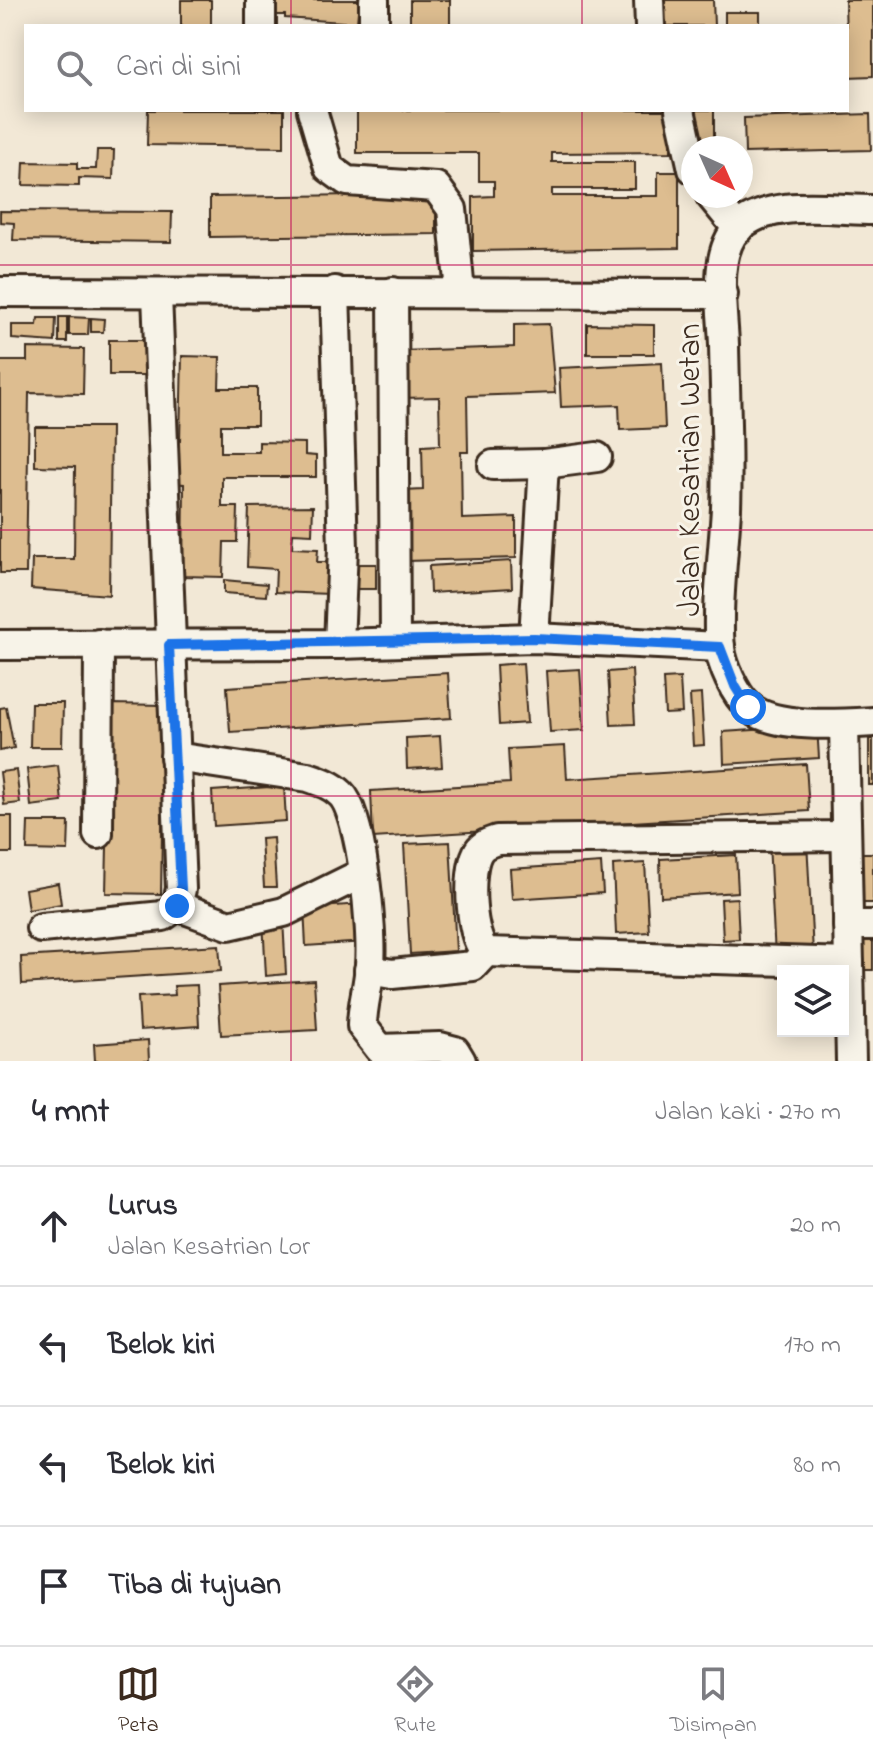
<!DOCTYPE html>
<html lang="id">
<meta charset="utf-8">
<style>
body{margin:0;font-family:"Indie Flower",sans-serif;background:#f7f7f7;color:#2b2b33}
.controls{position:absolute;right:24px;bottom:24px;display:grid;overflow:hidden;border-radius:0px;box-shadow:0 4px 20px #0003}
.controls button{width:72px;height:72px;display:grid;place-items:center;padding:0;border:0;border-bottom:2px solid #e1e1e2;background:#fff;color:#2b2b33;font:40px sans-serif}
.compass{position:absolute;left:681px;top:136px;width:72px;height:72px;border-radius:50%;background:#fff;box-shadow:0 4px 20px #0003;rotate:135deg}
.stop{position:absolute;width:24px;height:24px;margin:-18px;border:6px solid #1a73e8;border-radius:50%;background:#fff}
.stop.end{background:#1a73e8;border-color:#fff;box-shadow:0 2px 8px #0008}
.list{margin:0;padding:0;list-style:none}
h2{display:flex;justify-content:space-between;align-items:center;height:104px;margin:0;padding:0 32px;font-size:34px}
h2 small{font-size:26px;font-weight:400;color:#7c7c81}
.list li{display:grid;grid-template-columns:52px 1fr auto;gap:24px;align-items:center;box-sizing:border-box;height:120px;padding:0 32px;border-top:2px solid #e1e1e2}
.list b{display:block;font-size:30px;white-space:nowrap}
.list p{margin:0;font-size:26px;white-space:nowrap;color:#7c7c81}
.list em{font-size:26px;font-style:normal;color:#7c7c81}
.icon{flex:none;width:44px;height:44px;fill:none;stroke:currentColor;stroke-width:2;stroke-linecap:round;stroke-linejoin:round}
.map{position:relative;flex:none;width:873px;height:1061px;overflow:hidden}
.search{position:absolute;background:#fff;box-shadow:0 4px 20px #0003;left:24px;right:24px;top:24px;height:88px;display:flex;align-items:center;gap:20px;box-sizing:border-box;padding:0 28px;border-radius:0px;color:#7c7c81;font-size:30px}
.sheet{height:584px;background:#fff}
nav{display:flex;justify-content:space-around;align-items:center;box-sizing:border-box;height:112px;border-top:2px solid #e1e1e2;background:#fff;font-size:22px;color:#7c7c81}
nav a{display:grid;justify-items:center;gap:4px}
nav .on{color:#3b2a1e}
.map>svg:first-child{display:block}
.building{fill:#ddbd90;stroke:#3b2a1e;stroke-width:2}
.lines{fill:none;stroke-linecap:round;stroke-linejoin:round}
.minor-casing{stroke:#3b2a1e;stroke-width:34}
.minor{stroke:#f7f3e8;stroke-width:28}
.route{stroke:#1a73e8;stroke-width:10}
.grid{fill:none;stroke:#c2185b;stroke-width:2;stroke-opacity:0.55}
.labels{text-anchor:middle;stroke-width:6;stroke-linejoin:round;paint-order:stroke}
.street-label{font-size:32px;fill:#3b2a1e;stroke:#f7f3e8}
</style>
<div class="map">
<svg width="873" height="1061" viewBox="0 0 873 1061">
<rect width="100%" height="100%" fill="#f2e8d6"/>
<filter id="ink" filterUnits="userSpaceOnUse"><feTurbulence type="fractalNoise" baseFrequency=".0125" numOctaves="2"/><feDisplacementMap in="SourceGraphic" scale="16" xChannelSelector="R" yChannelSelector="G"/><feConvolveMatrix kernelMatrix="1 2 1 2 8 2 1 2 1" color-interpolation-filters="sRGB"/></filter>
<g filter="url(#ink)">
<g class="building">
<rect x="181" y="0" width="30" height="26"/>
<polygon points="275,0 359,0 357,23 285,18 285,15 275,15"/>
<rect x="410" y="0" width="40" height="26"/>
<polygon points="663,0 713,0 714,26 663,26"/>
<polygon points="845,0 873,0 873,76 847,77"/>
<rect x="725" y="12" width="35" height="14"/>
<polygon points="148,110 284,110 284,147 147,145"/>
<polygon points="357,110 671,110 671,152 552,153 552,162 635,162 635,189 552,189 552,196 658,196 658,172 679,172 679,248 473,251 473,197 494,196 494,181 479,181 479,153 357,153"/>
<rect x="696" y="110" width="18" height="33"/>
<polygon points="870,114 871,150 745,153 744,118"/>
<polygon points="97,150 114,150 113,179 79,178 79,186 23,185 24,162 77,163 77,169 96,169"/>
<polygon points="436,194 436,234 210,237 210,197"/>
<polygon points="0,211 172,212 171,242 13,240 14,223 0,222"/>
<rect x="59" y="317" width="8" height="25"/>
<polygon points="69,317 89,318 88,335 69,335"/>
<polygon points="38,318 56,318 55,342 12,339 12,325 37,325"/>
<polygon points="91,318 104,319 103,332 91,332"/>
<polygon points="549,324 555,393 467,396 468,452 461,452 462,519 516,517 516,558 406,561 404,491 423,490 422,446 440,445 439,397 402,398 401,351 514,347 514,325"/>
<polygon points="587,324 654,325 654,354 587,354"/>
<rect x="109" y="340" width="35" height="35"/>
<polygon points="27,348 84,349 83,394 29,393 26,573 0,573 0,361 27,361"/>
<polygon points="182,356 220,357 219,388 257,388 257,425 221,425 221,452 259,452 259,442 305,443 305,455 316,456 316,477 222,477 222,507 238,507 237,542 224,542 223,577 183,576 184,484 168,483 169,441 180,441"/>
<polygon points="662,363 665,428 620,430 619,405 561,407 559,368"/>
<polygon points="35,427 111,427 109,595 31,589 32,559 74,559 75,467 35,466"/>
<polygon points="313,506 312,534 293,533 292,548 318,549 317,562 333,562 331,594 275,592 276,569 247,567 249,507"/>
<polygon points="511,561 512,588 430,593 429,566"/>
<rect x="348" y="564" width="28" height="25"/>
<polygon points="224,580 267,584 266,596 224,593"/>
<polygon points="523,663 527,723 499,725 496,665"/>
<polygon points="580,669 584,730 550,732 546,671"/>
<polygon points="632,670 635,724 611,725 608,672"/>
<polygon points="448,673 451,718 230,732 227,687"/>
<polygon points="680,678 682,713 665,714 663,679"/>
<polygon points="701,694 704,745 693,746 690,695"/>
<polygon points="31,703 63,703 62,747 30,747"/>
<polygon points="110,704 164,705 161,894 106,893"/>
<polygon points="6,707 14,748 0,751 0,708"/>
<polygon points="817,726 819,758 724,764 723,732"/>
<polygon points="440,736 442,767 407,769 406,738"/>
<rect x="869" y="739" width="4" height="46"/>
<polygon points="565,746 567,779 806,764 809,811 373,838 371,791 510,783 508,749"/>
<polygon points="58,765 62,802 31,806 27,769"/>
<polygon points="16,770 20,803 4,805 0,772"/>
<polygon points="284,786 286,821 214,826 212,791"/>
<rect x="0" y="816" width="12" height="37"/>
<polygon points="28,822 69,822 68,851 27,850"/>
<polygon points="273,838 276,887 264,887 261,839"/>
<polygon points="807,841 813,953 775,956 769,843"/>
<polygon points="450,842 456,951 410,954 404,844"/>
<rect x="858" y="853" width="15" height="50"/>
<polygon points="736,855 738,892 661,897 660,859"/>
<polygon points="601,863 603,893 512,899 510,869"/>
<polygon points="645,863 649,932 616,934 613,865"/>
<polygon points="58,883 61,904 28,910 25,889"/>
<polygon points="737,898 739,939 723,940 721,899"/>
<polygon points="363,904 365,942 306,946 304,908"/>
<polygon points="283,919 286,974 266,976 263,920"/>
<rect x="859" y="940" width="14" height="30"/>
<polygon points="219,945 221,971 22,984 21,957"/>
<polygon points="314,980 317,1030 221,1035 218,986"/>
<polygon points="197,985 199,1026 140,1030 138,997 175,995 174,986"/>
<polygon points="148,1040 149,1061 95,1061 94,1044"/>
</g>
<g class="lines">
<g class="minor-casing">
<g id="minor">
<polyline points="374,0 374,26"/>
<polyline points="649,0 650,26"/>
<polyline points="261,26 261,0"/>
<polyline points="312,110 329,168 347,181 436,187 452,209 460,292"/>
<polyline points="680,110 693,169"/>
<polyline points="711,196 738,229"/>
<path d="M 873,210 C 834,210 769,198 738,228 C 712,254 723,311 724,345 C 725,399 728,454 726,508 C 724,548 716,610 720,648 C 722,665 735,695 749,707 C 774,729 841,724 873,722"/>
<polyline points="335,291 343,548 339,644"/>
<polyline points="0,292 723,294"/>
<polyline points="393,292 395,640"/>
<polyline points="493,465 544,464"/>
<polyline points="534,638 544,464 597,457"/>
<polyline points="0,645 339,644 534,638 720,647"/>
<polyline points="844,724 851,1061"/>
<path d="M 175,757 L 308,777 C 320,781 332,785 341,794 C 362,814 373,933 370,964 C 369,985 362,1005 362,1026 L 380,1049 L 440,1047 L 455,1051 L 461,1061"/>
<polyline points="98,834 99,644"/>
<path d="M 846,836 L 497,840 C 488,843 481,845 477,854 C 467,874 470,938 486,952 L 849,963"/>
<polyline points="177,906 229,925 284,912 363,873"/>
<polyline points="848,925 873,925"/>
<polyline points="41,928 163,916 177,906 181,889 157,295"/>
<polyline points="369,970 392,974 473,966 486,952"/>
</g>
</g>
<use href="#minor" class="minor"/>
</g>
</g>
<g class="lines" filter="url(#ink)">
<polyline class="route" points="177,906 181,889 169,645 534,638 720,647 735,686 748,707"/>
</g>
<path class="grid" d="M 291,0 L 291,26M 582,0 L 582,26M 291,110 L 291,1061M 582,110 L 582,1061M 0,265 L 873,265M 0,530 L 873,530M 0,796 L 873,796"/>
<g class="labels">
<g class="street-label">
<text transform="translate(688 470) rotate(-90)" y="11">Jalan Kesatrian Wetan</text>
</g>
</g>
</svg>
<div class="controls">
<button><svg class="icon" aria-label="layers" viewBox="0 0 24 24"><path d="M12 4l9 5-9 5-9-5zM3 14l9 5 9-5"/></svg></button>
</div>
<svg class="compass" viewBox="-18 -18 36 36"><path d="M0-13l5 13h-10z" fill="#e53935"/><path d="M0 13l5-13h-10z" fill="#7c7c81"/></svg>
<div class="stop" style="left:748px;top:707px"></div>
<div class="stop end" style="left:177px;top:906px"></div>
<div class="search"><svg class="icon" aria-label="search" viewBox="0 0 24 24"><circle cx="10" cy="10" r="6"/><path d="M15 15l6 6"/></svg>Cari di sini</div>
</div>
<section class="sheet">
<h2>4 mnt<small>Jalan kaki · 270 m</small></h2>
<ul class="list">
<li><svg class="icon" aria-label="ahead" viewBox="0 0 24 24"><path d="M12 20V5M6 11l6-6 6 6"/></svg><div><b>Lurus</b><p>Jalan Kesatrian Lor</p></div><em>20 m</em></li>
<li><svg class="icon" aria-label="left" viewBox="0 0 24 24"><path d="M17 20v-9H6M10 6l-5 5 5 5"/></svg><div><b>Belok kiri</b></div><em>170 m</em></li>
<li><svg class="icon" aria-label="left" viewBox="0 0 24 24"><path d="M17 20v-9H6M10 6l-5 5 5 5"/></svg><div><b>Belok kiri</b></div><em>80 m</em></li>
<li><svg class="icon" aria-label="arrive" viewBox="0 0 24 24"><path d="M6 21V4h12l-3 4 3 4H6"/></svg><div><b>Tiba di tujuan</b></div></li>
</ul>
</section>
<nav>
<a class="on"><svg class="icon" aria-label="map" viewBox="0 0 24 24"><path d="M3 6l6-2 6 2 6-2v14l-6 2-6-2-6 2zM9 4v14M15 6v14"/></svg>Peta</a>
<a><svg class="icon" aria-label="directions" viewBox="0 0 24 24"><path d="M12 3l9 9-9 9-9-9zM9 14v-3h6M13 9l2 2-2 2"/></svg>Rute</a>
<a><svg class="icon" aria-label="saved" viewBox="0 0 24 24"><path d="M7 4h10v16l-5-4-5 4z"/></svg>Disimpan</a>
</nav>
